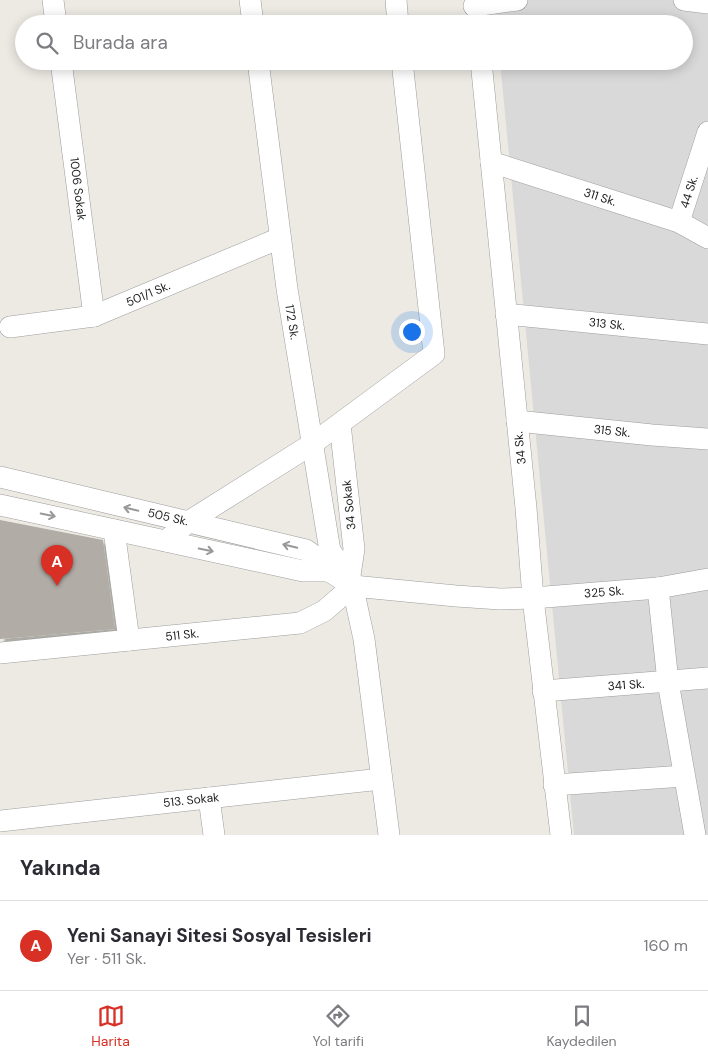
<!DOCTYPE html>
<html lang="tr">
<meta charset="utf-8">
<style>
body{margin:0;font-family:"DM Sans",sans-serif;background:#f2f2f3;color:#2b2b33}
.you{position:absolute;left:411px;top:331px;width:18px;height:18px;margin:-12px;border:4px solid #fff;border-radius:50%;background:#1a73e8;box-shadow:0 0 0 8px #1a73e833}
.badge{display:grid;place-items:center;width:32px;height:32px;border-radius:50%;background:#d93025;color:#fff;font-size:16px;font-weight:700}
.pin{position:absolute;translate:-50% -41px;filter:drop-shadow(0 1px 2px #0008)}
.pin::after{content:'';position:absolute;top:26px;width:18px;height:15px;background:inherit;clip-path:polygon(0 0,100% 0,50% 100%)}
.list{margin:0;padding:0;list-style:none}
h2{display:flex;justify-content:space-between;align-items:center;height:65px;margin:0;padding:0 20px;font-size:21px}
h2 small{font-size:16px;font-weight:400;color:#7c7c81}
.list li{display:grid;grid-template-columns:32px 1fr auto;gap:15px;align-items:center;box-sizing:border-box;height:90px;padding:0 20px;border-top:1px solid #e1e1e2}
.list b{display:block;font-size:19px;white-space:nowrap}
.list p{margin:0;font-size:16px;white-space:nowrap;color:#7c7c81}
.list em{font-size:16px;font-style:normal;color:#7c7c81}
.icon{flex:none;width:28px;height:28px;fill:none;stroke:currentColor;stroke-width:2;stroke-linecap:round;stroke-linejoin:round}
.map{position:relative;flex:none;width:708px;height:835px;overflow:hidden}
.search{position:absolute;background:#fff;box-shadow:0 2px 12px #0003;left:15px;right:15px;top:15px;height:55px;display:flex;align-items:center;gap:12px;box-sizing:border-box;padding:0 18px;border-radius:28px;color:#7c7c81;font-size:19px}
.sheet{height:155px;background:#fff}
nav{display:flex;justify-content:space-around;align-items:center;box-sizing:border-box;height:70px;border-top:1px solid #e1e1e2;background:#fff;font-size:14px;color:#7c7c81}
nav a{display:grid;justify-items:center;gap:2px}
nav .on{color:#d93025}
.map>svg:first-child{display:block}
.residential{fill:#dad9d9}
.building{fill:#b1aca6;filter:url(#shadow)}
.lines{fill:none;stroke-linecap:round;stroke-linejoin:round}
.minor-casing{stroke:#9d9d9d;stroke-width:22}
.minor{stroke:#fff;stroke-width:21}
.oneway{stroke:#999}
.labels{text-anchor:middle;stroke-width:4;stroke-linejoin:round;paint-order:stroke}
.street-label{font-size:12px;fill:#1c1c1c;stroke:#fff}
</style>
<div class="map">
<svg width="708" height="835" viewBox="0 0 708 835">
<defs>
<filter id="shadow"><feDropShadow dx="4.5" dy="4.5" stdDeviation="1" flood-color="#0004"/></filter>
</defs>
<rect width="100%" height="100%" fill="#eceae3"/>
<polygon class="residential" points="494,0 708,0 708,835 574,835 500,61 684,61 684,24 496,24"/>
<polygon class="building" points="0,520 103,540 115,629 0,639"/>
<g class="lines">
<g class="minor-casing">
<g id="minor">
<polyline points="53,0 56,24"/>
<polyline points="250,0 253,24"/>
<polyline points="396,0 398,24"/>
<polyline points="684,0 708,3"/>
<polyline points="474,6 517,0"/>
<polyline points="61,61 94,316"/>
<polyline points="258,61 287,289 330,551 345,570"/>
<polyline points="481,61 526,508 533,598 561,835"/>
<polyline points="491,162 679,222 708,238"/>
<polyline points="679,222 708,132"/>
<polyline points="506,314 708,334"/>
<polyline points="10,327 94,316 280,238"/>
<polyline points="517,421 652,435 708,439"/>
<polyline points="340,424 354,549 350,575 364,639 389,835"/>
<polyline points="0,477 306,550 320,560 329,571 353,586 456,596 500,599 533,598 658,588 708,579"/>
<polyline points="0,505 303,571 329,571"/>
<polyline points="114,530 129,640"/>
<polyline points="166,541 188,522 312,444 434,354 402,61"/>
<polyline points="658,588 668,682 695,835"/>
<polyline points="0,653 300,623 324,611 353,586"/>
<polyline points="543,691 708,678"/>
<polyline points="554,785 684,776"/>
<polyline points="209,798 214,835"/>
<polyline points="0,821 381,779"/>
</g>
</g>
<use href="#minor" class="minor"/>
</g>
<defs><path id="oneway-shaft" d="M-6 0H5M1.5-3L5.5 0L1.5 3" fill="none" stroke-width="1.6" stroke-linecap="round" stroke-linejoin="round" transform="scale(1.25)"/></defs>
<g class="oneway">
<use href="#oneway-shaft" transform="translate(131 509) rotate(-167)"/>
<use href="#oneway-shaft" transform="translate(48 515) rotate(12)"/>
<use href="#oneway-shaft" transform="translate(290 546) rotate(-166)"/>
<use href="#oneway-shaft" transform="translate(206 550) rotate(12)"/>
</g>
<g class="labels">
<g class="street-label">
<text transform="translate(78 189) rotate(83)" y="4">1006 Sokak</text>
<text transform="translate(689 192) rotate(-72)" y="4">44 Sk.</text>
<text transform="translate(600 197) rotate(18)" y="4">311 Sk.</text>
<text transform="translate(148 294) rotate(-23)" y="4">501/1 Sk.</text>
<text transform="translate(292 322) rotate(81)" y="4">172 Sk.</text>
<text transform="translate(607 324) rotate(6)" y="4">313 Sk.</text>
<text transform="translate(612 431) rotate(6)" y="4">315 Sk.</text>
<text transform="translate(520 448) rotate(-96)" y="4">34 Sk.</text>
<text transform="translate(349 505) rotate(-96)" y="4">34 Sokak</text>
<text transform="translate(168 517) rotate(13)" y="4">505 Sk.</text>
<text transform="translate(604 592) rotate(-4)" y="4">325 Sk.</text>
<text transform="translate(182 635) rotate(-6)" y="4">511 Sk.</text>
<text transform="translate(626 685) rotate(-4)" y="4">341 Sk.</text>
<text transform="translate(191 800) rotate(-6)" y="4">513. Sokak</text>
</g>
</g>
</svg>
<div class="you"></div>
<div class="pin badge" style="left:57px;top:586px">A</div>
<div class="search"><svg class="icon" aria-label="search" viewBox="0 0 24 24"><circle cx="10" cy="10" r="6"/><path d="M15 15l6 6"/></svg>Burada ara</div>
</div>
<section class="sheet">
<h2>Yakında<small></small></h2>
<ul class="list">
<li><span class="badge">A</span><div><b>Yeni Sanayi Sitesi Sosyal Tesisleri</b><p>Yer · 511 Sk.</p></div><em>160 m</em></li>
</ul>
</section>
<nav>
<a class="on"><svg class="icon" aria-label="map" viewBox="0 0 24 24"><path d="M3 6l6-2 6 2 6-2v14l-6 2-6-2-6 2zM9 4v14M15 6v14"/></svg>Harita</a>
<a><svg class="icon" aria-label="directions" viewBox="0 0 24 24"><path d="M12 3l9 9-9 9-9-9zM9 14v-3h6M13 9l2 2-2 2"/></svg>Yol tarifi</a>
<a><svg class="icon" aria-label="saved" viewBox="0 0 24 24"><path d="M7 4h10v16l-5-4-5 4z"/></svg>Kaydedilen</a>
</nav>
